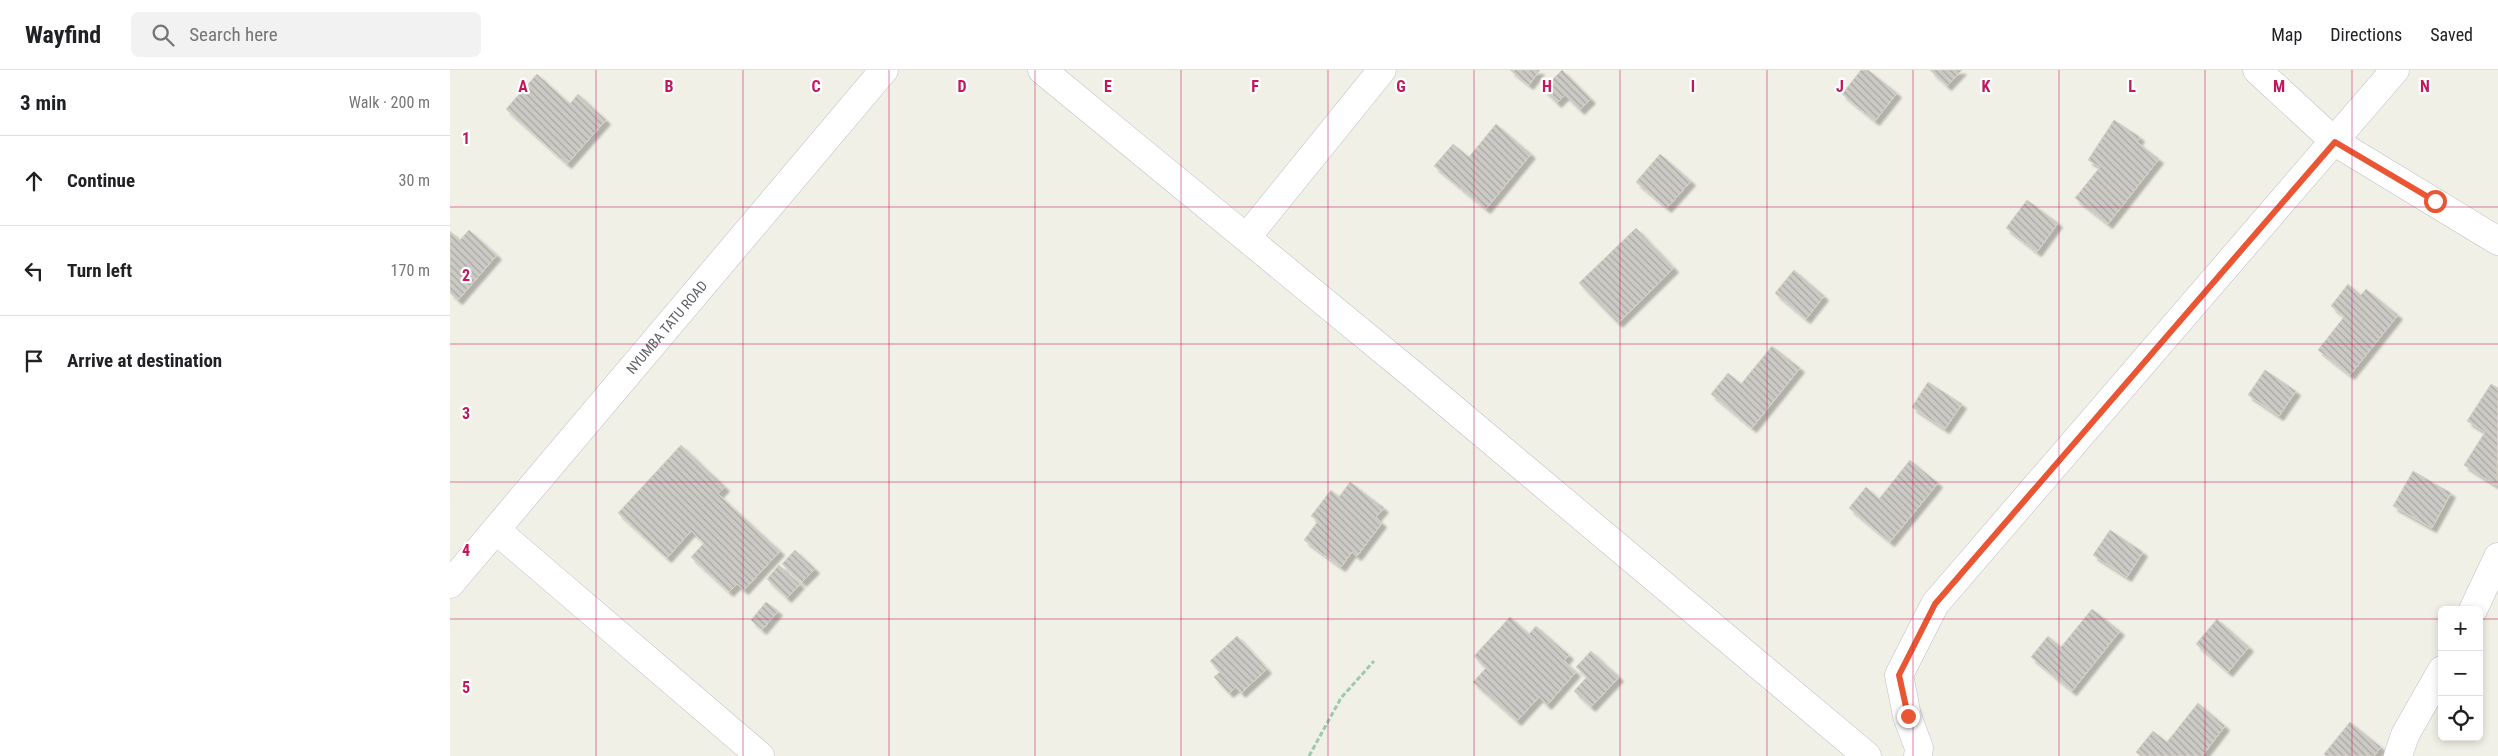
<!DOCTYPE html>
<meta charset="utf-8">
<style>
body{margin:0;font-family:"Roboto Condensed",sans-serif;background:#f2f2f2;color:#202124}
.controls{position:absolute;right:15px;bottom:15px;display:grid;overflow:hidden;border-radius:8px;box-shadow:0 2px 8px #0003}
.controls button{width:45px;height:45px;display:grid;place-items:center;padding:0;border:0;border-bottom:1px solid #e0e0e0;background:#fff;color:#202124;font:25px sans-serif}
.stop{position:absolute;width:15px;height:15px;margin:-11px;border:4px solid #ea5634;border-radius:50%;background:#fff}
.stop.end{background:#ea5634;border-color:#fff;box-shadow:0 1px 5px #0008}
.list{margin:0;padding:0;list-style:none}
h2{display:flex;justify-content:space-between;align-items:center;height:65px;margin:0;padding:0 20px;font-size:21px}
h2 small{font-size:16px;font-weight:400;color:#757577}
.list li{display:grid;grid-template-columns:32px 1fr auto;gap:15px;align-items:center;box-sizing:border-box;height:90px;padding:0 20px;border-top:1px solid #e0e0e0}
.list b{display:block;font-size:19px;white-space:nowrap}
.list em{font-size:16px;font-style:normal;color:#757577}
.icon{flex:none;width:28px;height:28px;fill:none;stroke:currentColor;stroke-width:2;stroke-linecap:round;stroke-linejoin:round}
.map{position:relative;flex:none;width:2048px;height:686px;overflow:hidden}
header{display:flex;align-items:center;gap:30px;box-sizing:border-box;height:70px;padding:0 25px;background:#fff;border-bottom:1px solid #e0e0e0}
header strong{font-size:24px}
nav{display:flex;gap:28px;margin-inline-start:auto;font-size:18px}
.search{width:350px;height:45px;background:#f2f2f2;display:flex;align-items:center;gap:12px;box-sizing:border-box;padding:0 18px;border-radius:8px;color:#757577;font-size:19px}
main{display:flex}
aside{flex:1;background:#fff}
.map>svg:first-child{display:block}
.building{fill:url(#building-back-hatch);stroke:#d6d2c6;filter:url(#shadow)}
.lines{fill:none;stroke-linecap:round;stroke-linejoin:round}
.minor-casing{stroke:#bcbec3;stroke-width:29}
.path{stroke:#9dc9af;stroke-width:3;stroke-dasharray:5 2.5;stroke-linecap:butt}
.minor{stroke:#fff;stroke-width:28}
.route{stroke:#ea5634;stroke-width:6}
.grid{fill:none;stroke:#c2185b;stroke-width:1;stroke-opacity:0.55}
.labels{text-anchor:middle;stroke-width:4.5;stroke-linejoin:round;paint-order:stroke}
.street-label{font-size:14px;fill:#5f6268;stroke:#fff}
.grid-label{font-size:16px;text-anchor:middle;font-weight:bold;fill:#c2185b;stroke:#fff;stroke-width:4.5;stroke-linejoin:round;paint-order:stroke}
</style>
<header>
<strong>Wayfind</strong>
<div class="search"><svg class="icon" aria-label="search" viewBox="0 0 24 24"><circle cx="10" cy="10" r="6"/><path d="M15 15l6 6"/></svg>Search here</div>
<nav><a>Map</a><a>Directions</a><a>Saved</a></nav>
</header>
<main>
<aside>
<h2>3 min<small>Walk · 200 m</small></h2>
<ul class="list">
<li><svg class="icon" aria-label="ahead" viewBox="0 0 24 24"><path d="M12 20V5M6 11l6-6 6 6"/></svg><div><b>Continue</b></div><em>30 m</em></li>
<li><svg class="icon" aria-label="left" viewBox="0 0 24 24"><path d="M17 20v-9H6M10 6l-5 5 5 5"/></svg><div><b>Turn left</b></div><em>170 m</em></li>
<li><svg class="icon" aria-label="arrive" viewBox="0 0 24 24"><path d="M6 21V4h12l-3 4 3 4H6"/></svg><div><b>Arrive at destination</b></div></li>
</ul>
</aside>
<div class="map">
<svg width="2048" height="686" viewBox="0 0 2048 686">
<defs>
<pattern id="building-back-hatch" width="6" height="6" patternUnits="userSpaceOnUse" patternTransform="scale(1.25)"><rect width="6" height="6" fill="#cccac5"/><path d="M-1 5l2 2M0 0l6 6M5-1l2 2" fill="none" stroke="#a9a7a4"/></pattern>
<filter id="shadow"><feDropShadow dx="4.5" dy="4.5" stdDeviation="1" flood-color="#0004"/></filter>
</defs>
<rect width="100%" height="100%" fill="#f1f0e7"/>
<g class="building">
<polygon points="1060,0 1090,0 1079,15"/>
<polygon points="1112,0 1141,29 1130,40 1115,25 1107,33 1093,19"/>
<polygon points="1411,0 1418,0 1447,23 1425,51 1392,24"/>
<polygon points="1480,0 1512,0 1497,16"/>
<polygon points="87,4 120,34 128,24 156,50 117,94 56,39"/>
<polygon points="1664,50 1690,67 1687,72 1709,89 1658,154 1625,128 1650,97 1638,90"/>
<polygon points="1046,54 1081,84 1036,139 984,96 1003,74 1019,87"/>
<polygon points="1210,84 1241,111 1217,138 1186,112"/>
<polygon points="1577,130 1608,153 1587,182 1556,158"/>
<polygon points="1186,158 1224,198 1168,253 1129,213"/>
<polygon points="19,160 47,185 8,230 0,223 0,161 10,170"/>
<polygon points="1344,200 1374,226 1356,249 1325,223"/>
<polygon points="1898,214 1911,225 1916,219 1948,245 1900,305 1868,280 1894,247 1881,236"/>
<polygon points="1322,276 1350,298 1302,358 1261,324 1278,303 1291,314"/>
<polygon points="1815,300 1846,321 1829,346 1798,325"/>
<polygon points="1478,312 1512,334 1495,359 1462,337"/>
<polygon points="2041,314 2048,318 2047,416 2014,395 2035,362 2017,351"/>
<polygon points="231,375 275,417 268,424 330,481 294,520 287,514 279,522 241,487 254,473 241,461 217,488 168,443"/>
<polygon points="1460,390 1488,413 1440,472 1399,438 1416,417 1429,429"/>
<polygon points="1963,401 2001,423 1982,458 1943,436"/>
<polygon points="900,412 934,438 926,447 932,453 907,486 902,482 891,497 854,470 868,451 861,446 881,420 889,427"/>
<polygon points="1660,460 1693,482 1677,507 1643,485"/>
<polygon points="345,480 365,499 352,512 332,494"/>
<polygon points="329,495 350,514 337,528 317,509"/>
<polygon points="316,532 328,541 312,560 301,550"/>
<polygon points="1642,539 1670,561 1622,621 1581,587 1598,566 1611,577"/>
<polygon points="1060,547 1079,564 1086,556 1119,585 1114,591 1126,602 1097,635 1089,627 1067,651 1023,612 1036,598 1024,586"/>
<polygon points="1767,549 1799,577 1778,602 1746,574"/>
<polygon points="787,566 817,599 791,623 786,617 779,623 764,607 770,602 760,591"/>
<polygon points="1141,581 1169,607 1141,637 1124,621 1137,607 1126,597"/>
<polygon points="1748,633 1775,656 1752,686 1691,686 1686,682 1703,661 1717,672"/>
<polygon points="1900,652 1931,677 1924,686 1876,686 1874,684"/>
</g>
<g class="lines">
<g class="minor-casing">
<g id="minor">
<polyline points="592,0 962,304 1417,686"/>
<polyline points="1807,0 1885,72 2048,171"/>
<polyline points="797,167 932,0"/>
<polyline points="46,460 310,686"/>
<path id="s1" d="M 0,514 L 434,0"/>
<polyline points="2023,540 2048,487"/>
<polyline points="1468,686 1469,678 1457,646 1449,605 1485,534 1945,0"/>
<polyline points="1948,686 1955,665 1992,600"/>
</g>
</g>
<polyline class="path" points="859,686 891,628 924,591"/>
<use href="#minor" class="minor"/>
</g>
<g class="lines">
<polyline class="route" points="1458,646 1449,605 1485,534 1885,72 1985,131"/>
</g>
<path class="grid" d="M 146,0 L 146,686M 293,0 L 293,686M 439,0 L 439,686M 585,0 L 585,686M 731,0 L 731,686M 878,0 L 878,686M 1024,0 L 1024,686M 1170,0 L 1170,686M 1317,0 L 1317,686M 1463,0 L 1463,686M 1609,0 L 1609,686M 1755,0 L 1755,686M 1902,0 L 1902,686M 0,137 L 2048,137M 0,274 L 2048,274M 0,412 L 2048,412M 0,549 L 1992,549M 2029,549 L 2048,549"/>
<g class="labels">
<g class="street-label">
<text dy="5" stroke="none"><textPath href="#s1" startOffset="336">NYUMBA TATU ROAD</textPath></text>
</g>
</g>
<g class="grid-label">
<text x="73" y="22">A</text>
<text x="219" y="22">B</text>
<text x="366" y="22">C</text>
<text x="512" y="22">D</text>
<text x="658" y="22">E</text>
<text x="805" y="22">F</text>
<text x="951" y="22">G</text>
<text x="1097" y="22">H</text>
<text x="1243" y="22">I</text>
<text x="1390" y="22">J</text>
<text x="1536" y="22">K</text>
<text x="1682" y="22">L</text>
<text x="1829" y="22">M</text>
<text x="1975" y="22">N</text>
<text x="16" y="74">1</text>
<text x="16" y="211">2</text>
<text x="16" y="349">3</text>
<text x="16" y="486">4</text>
<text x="16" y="623">5</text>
</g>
</svg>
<div class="controls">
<button>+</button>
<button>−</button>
<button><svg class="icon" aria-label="locate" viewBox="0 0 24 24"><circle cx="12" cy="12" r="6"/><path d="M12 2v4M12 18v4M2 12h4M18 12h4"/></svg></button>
</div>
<div class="stop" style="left:1985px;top:131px"></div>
<div class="stop end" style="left:1458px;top:646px"></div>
</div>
</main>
